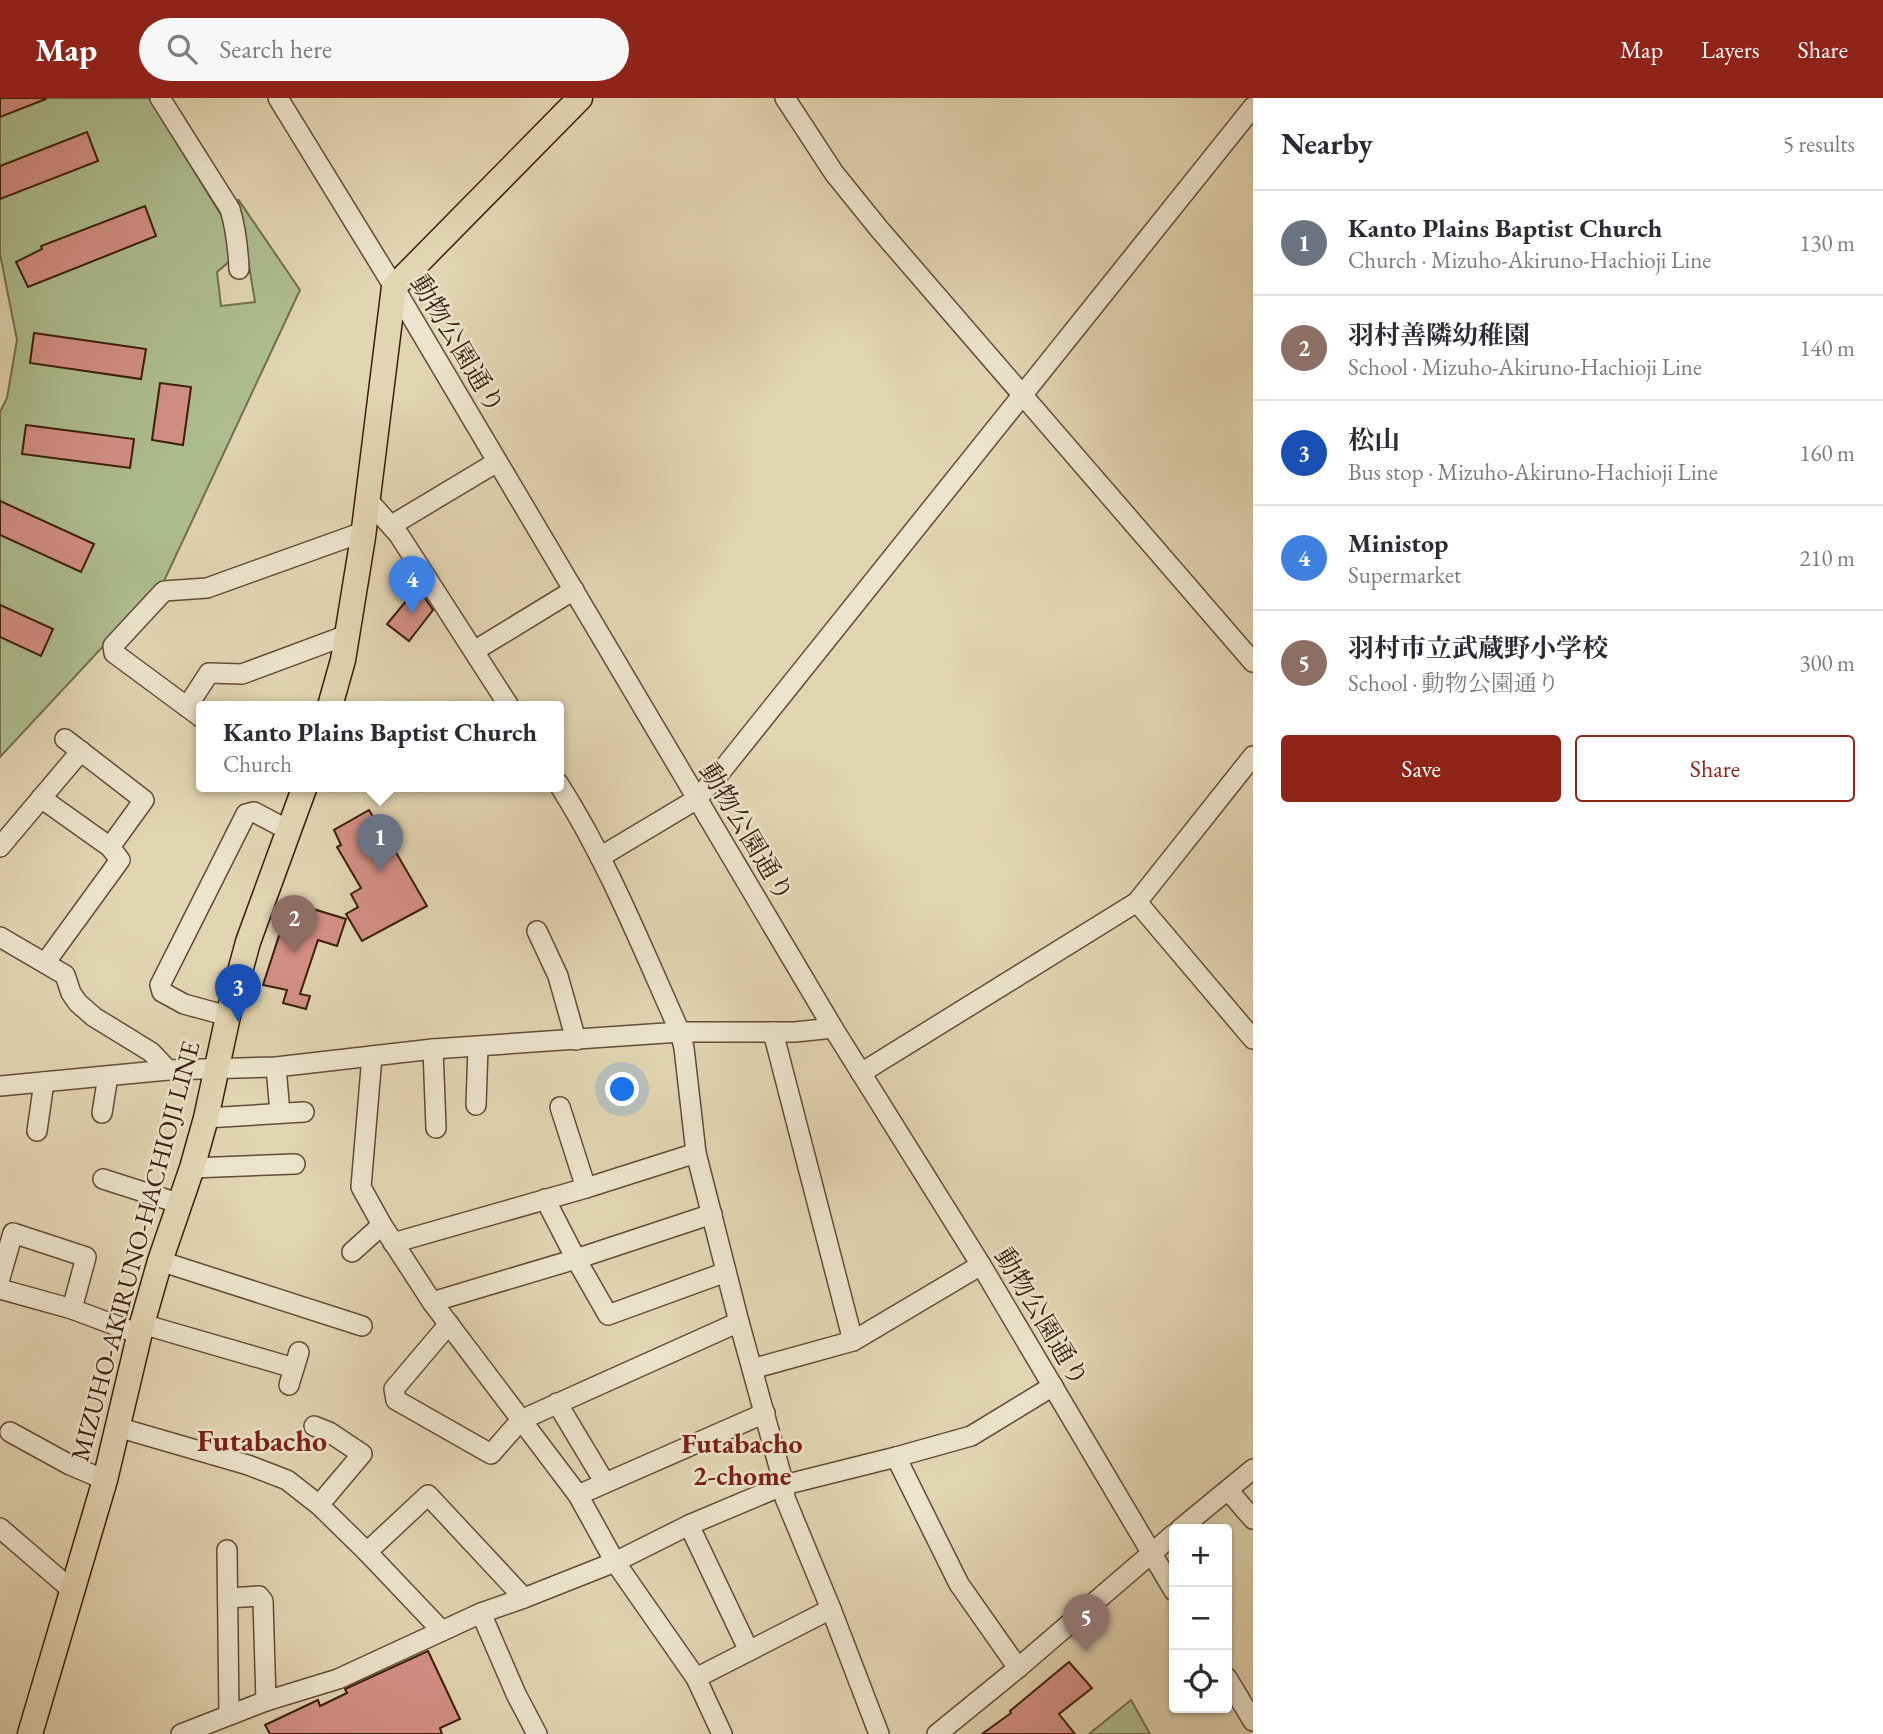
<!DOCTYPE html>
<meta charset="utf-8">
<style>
body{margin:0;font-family:"EB Garamond","Noto Serif JP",serif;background:#f7f7f7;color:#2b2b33}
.controls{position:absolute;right:21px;bottom:21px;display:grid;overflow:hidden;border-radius:7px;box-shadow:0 2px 5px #0004}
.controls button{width:63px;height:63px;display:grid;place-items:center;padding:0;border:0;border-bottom:2px solid #e1e1e2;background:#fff;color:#2b2b33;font:35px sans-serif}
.you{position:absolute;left:623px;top:992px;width:24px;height:24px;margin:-18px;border:5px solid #fff;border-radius:50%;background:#1a73e8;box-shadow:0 0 0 10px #1a73e833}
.badge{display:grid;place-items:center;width:46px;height:46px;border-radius:50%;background:#8f2418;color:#fff;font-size:23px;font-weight:700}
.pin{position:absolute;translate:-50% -58px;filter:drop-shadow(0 2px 4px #0008)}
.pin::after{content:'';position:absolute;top:37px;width:24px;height:21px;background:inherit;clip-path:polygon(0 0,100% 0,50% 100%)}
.popup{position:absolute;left:196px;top:603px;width:368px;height:91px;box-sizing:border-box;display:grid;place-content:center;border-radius:7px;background:#fff;filter:drop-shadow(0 2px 5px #0005);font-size:23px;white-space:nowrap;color:#7c7c81}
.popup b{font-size:26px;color:#2b2b33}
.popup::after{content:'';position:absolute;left:50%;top:100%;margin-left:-14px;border:14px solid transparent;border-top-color:#fff}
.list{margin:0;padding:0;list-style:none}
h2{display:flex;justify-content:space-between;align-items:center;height:91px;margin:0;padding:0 28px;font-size:30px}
h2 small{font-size:23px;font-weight:400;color:#7c7c81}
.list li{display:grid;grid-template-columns:46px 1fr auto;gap:21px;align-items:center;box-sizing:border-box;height:105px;padding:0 28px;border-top:2px solid #e1e1e2}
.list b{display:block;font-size:26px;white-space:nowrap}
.list p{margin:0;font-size:23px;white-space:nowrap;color:#7c7c81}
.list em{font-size:23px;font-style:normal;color:#7c7c81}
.actions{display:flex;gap:14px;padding:21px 28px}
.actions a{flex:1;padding:16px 0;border:2px solid #8f2418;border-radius:7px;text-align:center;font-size:24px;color:#8f2418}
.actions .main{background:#8f2418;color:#fff}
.icon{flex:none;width:38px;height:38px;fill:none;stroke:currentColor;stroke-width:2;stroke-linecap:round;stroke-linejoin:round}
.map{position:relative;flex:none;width:1253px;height:1636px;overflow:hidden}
header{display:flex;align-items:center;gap:42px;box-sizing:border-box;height:98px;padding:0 35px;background:#8f2418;color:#fff}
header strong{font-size:33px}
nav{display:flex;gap:38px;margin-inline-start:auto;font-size:24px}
.search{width:490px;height:63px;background:#f7f7f7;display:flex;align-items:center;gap:18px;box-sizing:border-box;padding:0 24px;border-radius:38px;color:#7c7c81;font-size:26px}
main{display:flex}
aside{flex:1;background:#fff}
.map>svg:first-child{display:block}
.green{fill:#aebe90;stroke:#746e4e;stroke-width:2}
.building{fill:#d49086;stroke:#3a1d0b;stroke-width:2}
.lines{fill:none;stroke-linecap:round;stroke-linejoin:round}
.minor-casing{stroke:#644b35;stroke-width:22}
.major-casing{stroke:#3a1d0b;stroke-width:27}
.minor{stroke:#ece4cd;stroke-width:19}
.major{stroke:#e2d5b2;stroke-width:24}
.labels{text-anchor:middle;stroke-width:5;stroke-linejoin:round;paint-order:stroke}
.street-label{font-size:26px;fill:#3a1d0b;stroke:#ece4cd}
.neighbourhood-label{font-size:28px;font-weight:bold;fill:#7a1f14;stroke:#ece4cd}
.quarter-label{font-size:30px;font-weight:bold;fill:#7a1f14;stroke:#ece4cd}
</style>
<header>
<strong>Map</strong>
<div class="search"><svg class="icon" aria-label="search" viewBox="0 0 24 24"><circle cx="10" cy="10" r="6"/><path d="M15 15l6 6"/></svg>Search here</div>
<nav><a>Map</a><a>Layers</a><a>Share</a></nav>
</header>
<main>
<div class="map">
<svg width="1253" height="1636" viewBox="0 0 1253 1636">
<rect width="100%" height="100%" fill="#e2d5b2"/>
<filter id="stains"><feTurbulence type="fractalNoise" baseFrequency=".00286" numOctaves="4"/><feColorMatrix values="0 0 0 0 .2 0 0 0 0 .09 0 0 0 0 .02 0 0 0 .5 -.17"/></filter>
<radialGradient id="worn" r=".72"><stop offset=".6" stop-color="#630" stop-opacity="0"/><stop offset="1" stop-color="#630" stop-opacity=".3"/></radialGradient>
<g class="green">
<polygon points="0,0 149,0 226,125 230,163 217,174 221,208 255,204 238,101 300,192 164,483 0,659 0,314 7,300 17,242 0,156"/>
<polygon points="1131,1602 1150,1636 1089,1636"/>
</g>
<g class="building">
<polygon points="0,0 46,0 46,1 0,19"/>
<polygon points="87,34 98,63 0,101 0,68"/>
<polygon points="145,108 156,138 28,189 16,164 42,151 41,148"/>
<polygon points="34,235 146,251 141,281 30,265"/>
<polygon points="160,285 191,289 183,347 152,342"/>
<polygon points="26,327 134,341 130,370 22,356"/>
<polygon points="0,403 94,446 81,474 0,437"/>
<polygon points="416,491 422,496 433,512 409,543 387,526"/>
<polygon points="0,507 53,531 41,558 0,539"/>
<polygon points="369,712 377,726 379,725 427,808 362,843 346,816 358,809 351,796 361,790 337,749 341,747 334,732"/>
<polygon points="290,804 346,821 337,848 318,842 300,896 310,898 306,911 283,905 287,892 263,887"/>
<polygon points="428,1553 460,1621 440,1630 442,1636 270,1636 265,1627 318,1602 320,1608 347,1595 345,1591"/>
<polygon points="1069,1564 1092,1590 1059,1616 1075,1636 982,1636 1011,1615 1010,1613"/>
</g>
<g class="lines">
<g class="minor-casing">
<g id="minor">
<path d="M 160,0 L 230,111 C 236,131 238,150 239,171"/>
<polyline points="278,0 394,189 833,930 981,1167 1174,1493"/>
<polyline points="785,0 834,75 880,132 1253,564"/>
<polyline points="367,401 399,437 509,608"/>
<polyline points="392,427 497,364"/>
<polyline points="474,553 574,492"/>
<polyline points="187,609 209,575 242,576 347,537"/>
<polyline points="202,620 114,555 113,548 164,493 207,490 363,434"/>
<polyline points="65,641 144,702 110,749"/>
<path d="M 558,685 C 608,763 642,850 680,934 L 684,950 L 696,1055 L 739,1224 L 784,1387 L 785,1400 L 831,1511 L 879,1636"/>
<polyline points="41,700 110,749 120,762 45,865"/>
<polyline points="0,749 81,653"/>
<polyline points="600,759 697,701 723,671 1253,9"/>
<polyline points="1137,804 1253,941"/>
<polyline points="537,833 558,878 576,942"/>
<polyline points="0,839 65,877 71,895 78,905 94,919 151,954 168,972"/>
<polyline points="228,918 184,906 162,894 160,887 246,716 254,714 290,733"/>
<polyline points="773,934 853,1243"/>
<polyline points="433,951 436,1030"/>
<polyline points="372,958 361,1089 382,1127 432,1204 578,1397 615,1464 696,1580 722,1636"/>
<polyline points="276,969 280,1015"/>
<polyline points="861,975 1137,804 1253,658"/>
<polyline points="0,988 168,972 276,969 433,951 680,934 795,934 833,930"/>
<polyline points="476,1007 478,949"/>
<polyline points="560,1009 586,1090"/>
<polyline points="102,1015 108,978"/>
<polyline points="206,1020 304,1014"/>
<polyline points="37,1033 44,984"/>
<polyline points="192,1070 295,1066"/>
<polyline points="103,1081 181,1106"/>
<polyline points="545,1101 576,1161 608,1217 726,1174"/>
<polyline points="393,1145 586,1090 696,1055"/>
<polyline points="352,1154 382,1127"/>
<polyline points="160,1163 362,1228"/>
<polyline points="0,1180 13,1135 86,1159 72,1211"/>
<polyline points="0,1191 72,1211 139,1236"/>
<polyline points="432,1204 576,1161 712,1116"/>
<polyline points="142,1226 294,1270"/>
<polyline points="449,1226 394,1291 396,1302 491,1356 521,1322 739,1224"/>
<polyline points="752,1271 853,1243 981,1167"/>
<polyline points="289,1287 299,1254"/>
<polyline points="557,1305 605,1385"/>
<polyline points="314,1328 329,1334 362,1356 319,1407"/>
<polyline points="117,1329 248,1367 287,1382 319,1407 367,1454 442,1533"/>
<polyline points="10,1334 70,1367 105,1382"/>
<polyline points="896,1359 959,1486 1018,1570"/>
<polyline points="1228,1392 1253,1421"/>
<polyline points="578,1397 765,1315"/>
<polyline points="689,1427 749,1553"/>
<polyline points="0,1430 73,1493"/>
<polyline points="1180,1431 1253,1371"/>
<polyline points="227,1452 229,1617"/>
<polyline points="367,1454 428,1397 524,1500"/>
<polyline points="228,1500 259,1498 263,1503 266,1603"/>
<polyline points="481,1515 516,1596 537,1636"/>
<polyline points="696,1580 831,1511"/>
<polyline points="1227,1580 1253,1623"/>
<polyline points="181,1636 266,1603 338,1581 481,1515 524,1500 615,1464 689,1427 784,1387 896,1359 971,1338 1053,1288"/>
<polyline points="937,1636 1018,1570 1174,1436"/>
</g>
</g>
<g class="major-casing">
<g id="major">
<polyline points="330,608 343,562 363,439 394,189 580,0"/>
<polyline points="30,1636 105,1382 142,1226 160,1163 192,1070 206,1020 228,918 248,844 305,688"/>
</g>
</g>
<use href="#minor" class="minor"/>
<use href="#major" class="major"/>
</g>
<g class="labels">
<g class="street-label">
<text transform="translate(458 246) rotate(59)" y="9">動物公園通り</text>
<text transform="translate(747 734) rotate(59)" y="9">動物公園通り</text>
<text transform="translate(135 1153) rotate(-75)" y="9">MIZUHO-AKIRUNO-HACHIOJI LINE</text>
<text transform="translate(1042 1219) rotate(59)" y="9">動物公園通り</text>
</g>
<g class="neighbourhood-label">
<text x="742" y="1355">Futabacho<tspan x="742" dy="32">2-chome</tspan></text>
</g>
<g class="quarter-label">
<text x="262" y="1353">Futabacho</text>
</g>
</g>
<rect width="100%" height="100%" filter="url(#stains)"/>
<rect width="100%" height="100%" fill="url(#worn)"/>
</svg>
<div class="controls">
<button>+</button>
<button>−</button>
<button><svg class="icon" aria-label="locate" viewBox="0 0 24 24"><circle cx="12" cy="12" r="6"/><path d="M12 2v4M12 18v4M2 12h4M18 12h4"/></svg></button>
</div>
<div class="you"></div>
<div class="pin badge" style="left:380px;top:774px;background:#6b7280">1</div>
<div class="popup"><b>Kanto Plains Baptist Church</b>Church</div>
<div class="pin badge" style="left:294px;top:855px;background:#8d6e63">2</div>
<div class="pin badge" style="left:238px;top:924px;background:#1a4fb4">3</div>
<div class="pin badge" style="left:412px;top:516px;background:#3f7fe0">4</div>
<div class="pin badge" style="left:1086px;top:1554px;background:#8d6e63">5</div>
</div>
<aside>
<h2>Nearby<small>5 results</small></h2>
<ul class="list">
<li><span class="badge" style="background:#6b7280">1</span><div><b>Kanto Plains Baptist Church</b><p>Church · Mizuho-Akiruno-Hachioji Line</p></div><em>130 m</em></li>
<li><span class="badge" style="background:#8d6e63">2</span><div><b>羽村善隣幼稚園</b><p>School · Mizuho-Akiruno-Hachioji Line</p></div><em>140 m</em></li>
<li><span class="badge" style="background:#1a4fb4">3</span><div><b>松山</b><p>Bus stop · Mizuho-Akiruno-Hachioji Line</p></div><em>160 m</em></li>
<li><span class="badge" style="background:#3f7fe0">4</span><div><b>Ministop</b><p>Supermarket</p></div><em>210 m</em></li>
<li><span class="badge" style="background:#8d6e63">5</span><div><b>羽村市立武蔵野小学校</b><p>School · 動物公園通り</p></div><em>300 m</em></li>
</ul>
<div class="actions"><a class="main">Save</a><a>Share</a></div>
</aside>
</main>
